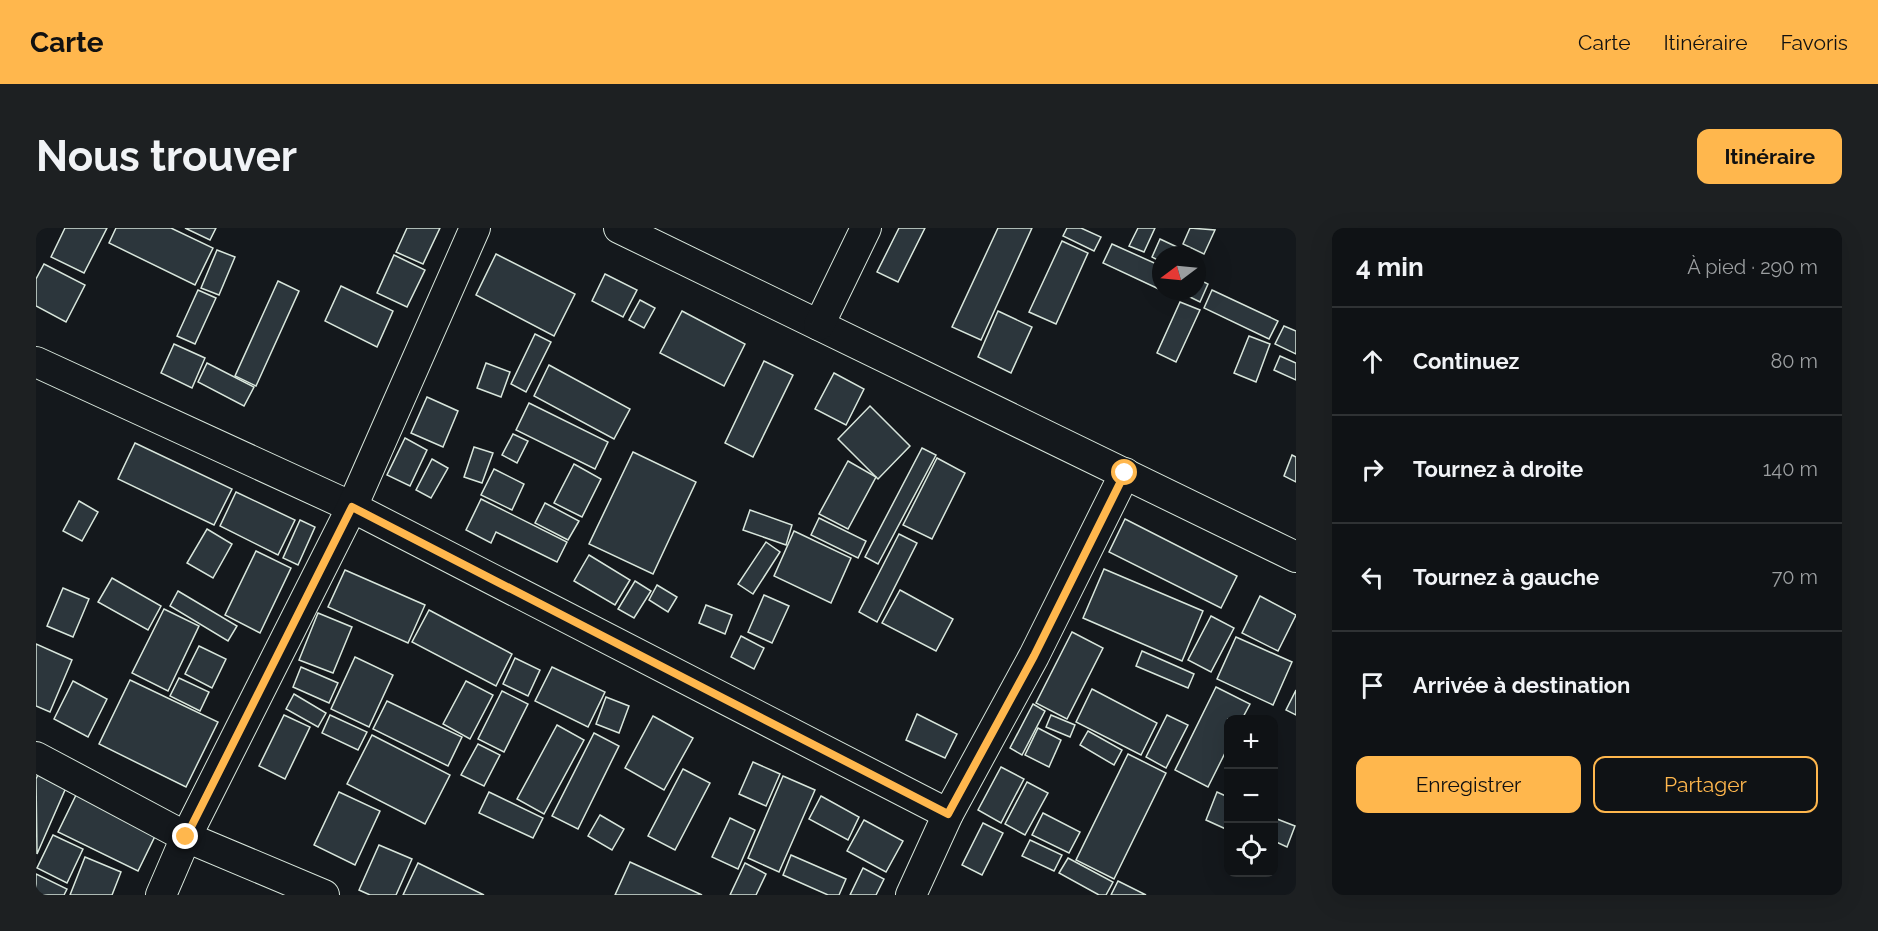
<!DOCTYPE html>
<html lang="fr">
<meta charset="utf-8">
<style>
body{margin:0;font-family:Raleway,sans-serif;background:#1d2022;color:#f1f3f6}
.controls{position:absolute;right:18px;bottom:18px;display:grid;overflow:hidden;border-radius:12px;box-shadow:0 6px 24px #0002}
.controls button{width:54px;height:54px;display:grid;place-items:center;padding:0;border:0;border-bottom:2px solid #2f3234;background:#0f1215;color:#f1f3f6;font:30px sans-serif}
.compass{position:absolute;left:1116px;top:18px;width:54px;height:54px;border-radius:50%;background:#0f1215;box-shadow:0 6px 24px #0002;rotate:254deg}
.stop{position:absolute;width:18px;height:18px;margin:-14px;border:4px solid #ffb74d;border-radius:50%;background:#fff}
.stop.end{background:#ffb74d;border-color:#fff;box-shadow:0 2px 6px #0008}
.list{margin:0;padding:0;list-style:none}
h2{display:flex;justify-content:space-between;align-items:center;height:78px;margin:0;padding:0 24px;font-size:26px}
h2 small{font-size:20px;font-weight:400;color:#9b9ea0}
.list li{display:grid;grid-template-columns:39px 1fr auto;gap:18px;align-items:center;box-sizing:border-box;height:108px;padding:0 24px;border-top:2px solid #2f3234}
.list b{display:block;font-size:22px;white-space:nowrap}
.list em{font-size:20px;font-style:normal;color:#9b9ea0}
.actions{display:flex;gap:12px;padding:18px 24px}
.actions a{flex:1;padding:14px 0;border:2px solid #ffb74d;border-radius:12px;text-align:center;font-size:21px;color:#ffb74d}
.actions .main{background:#ffb74d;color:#111}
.icon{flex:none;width:33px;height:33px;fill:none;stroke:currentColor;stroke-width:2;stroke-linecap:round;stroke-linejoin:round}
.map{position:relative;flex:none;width:1260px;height:667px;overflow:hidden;border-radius:12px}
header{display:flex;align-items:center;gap:36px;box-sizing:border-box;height:84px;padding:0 30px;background:#ffb74d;color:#111}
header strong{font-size:28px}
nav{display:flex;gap:33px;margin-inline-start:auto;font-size:21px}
.intro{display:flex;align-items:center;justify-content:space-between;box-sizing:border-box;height:144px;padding:0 36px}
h1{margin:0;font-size:42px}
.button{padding:15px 27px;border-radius:12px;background:#ffb74d;color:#111;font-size:21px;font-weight:700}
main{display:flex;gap:36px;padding:0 36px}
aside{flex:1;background:#0f1215;border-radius:12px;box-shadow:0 6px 24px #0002}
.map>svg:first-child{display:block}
.building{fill:#2c363c;stroke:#d8e6dc;stroke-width:1.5}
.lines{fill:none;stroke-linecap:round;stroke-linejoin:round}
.minor-casing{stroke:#d8e6dc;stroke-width:32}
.minor{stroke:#14181c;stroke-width:30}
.route{stroke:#ffb74d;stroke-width:8}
</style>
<header>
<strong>Carte</strong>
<nav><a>Carte</a><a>Itinéraire</a><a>Favoris</a></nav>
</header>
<div class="intro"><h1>Nous trouver</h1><a class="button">Itinéraire</a></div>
<main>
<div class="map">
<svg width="1260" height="667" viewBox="0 0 1260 667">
<rect width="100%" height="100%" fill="#14181c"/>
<g class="building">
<polygon points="29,0 71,0 48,45 15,29"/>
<polygon points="80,0 135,0 177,20 159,57 73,15"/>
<polygon points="149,0 180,0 174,12"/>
<polygon points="371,0 404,0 387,36 360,24"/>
<polygon points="863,0 889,0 862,54 841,44"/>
<polygon points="962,0 996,0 945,112 916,99"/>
<polygon points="1031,0 1045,0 1065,9 1058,23 1027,8"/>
<polygon points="1102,0 1119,0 1108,24 1093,18"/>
<polygon points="1154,0 1179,2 1168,26 1147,16"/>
<polygon points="1124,11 1158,27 1125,27 1125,34 1116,29"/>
<polygon points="1026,13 1052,25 1020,96 993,84"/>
<polygon points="1076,16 1125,38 1125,62 1067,35"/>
<polygon points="181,22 199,29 183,67 165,60"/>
<polygon points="460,26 539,66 518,108 440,67"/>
<polygon points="358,27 389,42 371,79 341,65"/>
<polygon points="8,36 49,57 30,94 0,78 0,51"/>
<polygon points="569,46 601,62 587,89 556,73"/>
<polygon points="1162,51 1172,56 1164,74 1154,69 1156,63 1161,63"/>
<polygon points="242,53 263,63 220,158 199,148"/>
<polygon points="305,58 357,83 341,119 289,93"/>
<polygon points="162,62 180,70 159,116 141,108"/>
<polygon points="1176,62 1242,93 1233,111 1168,80"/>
<polygon points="604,72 619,80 608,100 593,92"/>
<polygon points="1144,74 1164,82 1140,134 1121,125"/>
<polygon points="646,83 709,116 688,158 624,125"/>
<polygon points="962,83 996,99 975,145 942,129"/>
<polygon points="1248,98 1260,103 1260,126 1239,116"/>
<polygon points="499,106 515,114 490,164 475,156"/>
<polygon points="1213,108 1234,116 1220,154 1198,145"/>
<polygon points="138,116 169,130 156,160 125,145"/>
<polygon points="1244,128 1260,135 1260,152 1238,142"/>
<polygon points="728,133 757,147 717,229 689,215"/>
<polygon points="171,135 218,159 208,178 162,154"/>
<polygon points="450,135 474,144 465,169 441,160"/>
<polygon points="513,137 594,181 578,211 498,168"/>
<polygon points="798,145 828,161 810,197 779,181"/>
<polygon points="391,169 422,183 407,219 375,205"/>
<polygon points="493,175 572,214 559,241 480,202"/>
<polygon points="834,178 874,218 842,251 802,211"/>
<polygon points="477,206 492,213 481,235 466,227"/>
<polygon points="369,210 391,222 374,258 351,247"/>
<polygon points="99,215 196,261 178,297 82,251"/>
<polygon points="438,219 457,225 446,255 428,249"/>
<polygon points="886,220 900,227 842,336 829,329"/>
<polygon points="597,224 660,254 617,346 553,316"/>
<polygon points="1256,227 1260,229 1260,254 1248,248"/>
<polygon points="901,230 929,245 896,311 867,297"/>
<polygon points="396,231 412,240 395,270 380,262"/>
<polygon points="812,233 840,249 812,301 783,286"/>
<polygon points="538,236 565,251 546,289 518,275"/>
<polygon points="458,241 488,256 476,282 445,267"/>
<polygon points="200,264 259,292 242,327 184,298"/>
<polygon points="445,271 531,314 521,334 460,304 455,315 430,302"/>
<polygon points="43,273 62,284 46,313 27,303"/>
<polygon points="509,275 543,293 532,312 499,295"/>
<polygon points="714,282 756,297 750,317 707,302"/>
<polygon points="783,290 830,313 822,330 775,307"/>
<polygon points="1089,291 1201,348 1185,380 1073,324"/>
<polygon points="264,292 279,299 262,337 247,330"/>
<polygon points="171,301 196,316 177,350 151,335"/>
<polygon points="758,303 815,330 795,375 738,348"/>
<polygon points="863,306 881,315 841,394 823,384"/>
<polygon points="730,314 744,324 717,366 702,356"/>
<polygon points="220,323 255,340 224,405 189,387"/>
<polygon points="553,327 594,352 579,377 538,353"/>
<polygon points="1068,341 1167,383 1146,433 1047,390"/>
<polygon points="309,342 389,377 372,415 292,379"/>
<polygon points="76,350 125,378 112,402 62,374"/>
<polygon points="599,353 615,363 598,390 582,381"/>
<polygon points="621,357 641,369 632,384 613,372"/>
<polygon points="27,360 53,371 37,409 11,398"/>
<polygon points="864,362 917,391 900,423 846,395"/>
<polygon points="142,363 201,398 192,413 134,378"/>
<polygon points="728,367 753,378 736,415 712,404"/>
<polygon points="1224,368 1260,387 1242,423 1206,405"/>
<polygon points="670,377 696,387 689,406 663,395"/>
<polygon points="128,381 163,398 132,463 96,445"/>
<polygon points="393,382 476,426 460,458 376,414"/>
<polygon points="282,385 316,399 297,445 263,432"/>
<polygon points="1175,388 1198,400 1175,444 1152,432"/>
<polygon points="1036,404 1067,420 1031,491 1000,475"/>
<polygon points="705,408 728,420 718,441 695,429"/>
<polygon points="1200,409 1256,434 1237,477 1181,451"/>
<polygon points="0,416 36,432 14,484 0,478"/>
<polygon points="163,418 190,431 176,460 149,446"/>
<polygon points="1106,423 1158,446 1152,460 1100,438"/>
<polygon points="319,429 357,447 333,499 295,481"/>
<polygon points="479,430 504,442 492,468 467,456"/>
<polygon points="265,439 302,455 293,475 257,459"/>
<polygon points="516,439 569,464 552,499 499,473"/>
<polygon points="143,450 173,464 164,483 134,468"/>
<polygon points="94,452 182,494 150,559 63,516"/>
<polygon points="37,453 71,471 52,509 18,491"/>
<polygon points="430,453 457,467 434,511 407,496"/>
<polygon points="1180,459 1214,476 1206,491 1192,491 1192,519 1172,559 1139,542"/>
<polygon points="1056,461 1121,495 1105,527 1040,494"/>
<polygon points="1260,462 1260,487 1250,482"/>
<polygon points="466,463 492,476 468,524 442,511"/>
<polygon points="258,466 290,485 282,499 250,481"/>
<polygon points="570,469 593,478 583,505 560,496"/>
<polygon points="351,473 426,509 412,538 337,501"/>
<polygon points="997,476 1009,483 986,527 974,520"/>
<polygon points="881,486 921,506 909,530 870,512"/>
<polygon points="248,487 274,499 249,551 223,538"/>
<polygon points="294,487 331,504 322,522 286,505"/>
<polygon points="1015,487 1039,497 1034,509 1010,499"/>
<polygon points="1131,487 1152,497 1130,540 1110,529"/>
<polygon points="617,488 657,510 628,562 589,540"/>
<polygon points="521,497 548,512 508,586 481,571"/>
<polygon points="1002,500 1025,512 1013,539 989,527"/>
<polygon points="1052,503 1086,522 1078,537 1044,517"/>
<polygon points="558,505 583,518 542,601 516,588"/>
<polygon points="336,507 414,547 389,596 311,556"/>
<polygon points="442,516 464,527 448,558 425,547"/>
<polygon points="1092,526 1130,545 1078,651 1040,632"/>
<polygon points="717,534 744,546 730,578 703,566"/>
<polygon points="965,539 988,551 965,595 942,582"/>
<polygon points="647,541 674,555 639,622 612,608"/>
<polygon points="4,542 32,555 1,626 0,551"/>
<polygon points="747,548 779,562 743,644 712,630"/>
<polygon points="991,554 1012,565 989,607 969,596"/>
<polygon points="43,561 123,600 102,643 22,604"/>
<polygon points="303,564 344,583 319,637 278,617"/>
<polygon points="453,564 507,590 497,610 443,585"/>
<polygon points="1181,564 1192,569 1192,602 1170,592"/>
<polygon points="785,568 823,589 812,612 773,591"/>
<polygon points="1007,585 1044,604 1033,625 996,607"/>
<polygon points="564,587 588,601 576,622 552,608"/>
<polygon points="694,590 719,602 702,641 676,629"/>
<polygon points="1241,591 1259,598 1251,619 1238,613 1238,600"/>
<polygon points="828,592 867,613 850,644 811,623"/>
<polygon points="947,595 967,605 946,647 926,637"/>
<polygon points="17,607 47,621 31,655 1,640"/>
<polygon points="994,612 1026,627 1018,643 986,628"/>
<polygon points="343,617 376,631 360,667 334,667 323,662"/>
<polygon points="755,627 810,651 803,667 792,667 747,647"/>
<polygon points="49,629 85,644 76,667 34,667"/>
<polygon points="1032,630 1077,654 1070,667 1063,667 1023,645"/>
<polygon points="594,634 666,667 579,667"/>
<polygon points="382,635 448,667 367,667"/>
<polygon points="709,635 730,646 720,667 694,667"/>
<polygon points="827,640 848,651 840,667 814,667"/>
<polygon points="0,646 31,661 28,667 0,667"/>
<polygon points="1082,653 1110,667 1075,667"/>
</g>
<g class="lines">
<g class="minor-casing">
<g id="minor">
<polyline points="583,0 1260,329"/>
<polyline points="783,97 830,0"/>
<polyline points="0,134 316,279 912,586"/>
<polyline points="0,529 150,609 288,667"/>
<polyline points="125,667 150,609 316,279 439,0"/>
<polyline points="875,667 912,586 998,428 1089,245"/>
</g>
</g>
<use href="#minor" class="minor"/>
</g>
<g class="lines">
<polyline class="route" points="150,609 316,279 912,586 998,428 1089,245"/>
</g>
</svg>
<div class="controls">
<button>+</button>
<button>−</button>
<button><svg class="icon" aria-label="locate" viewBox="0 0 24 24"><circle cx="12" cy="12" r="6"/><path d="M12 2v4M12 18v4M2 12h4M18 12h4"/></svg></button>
</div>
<svg class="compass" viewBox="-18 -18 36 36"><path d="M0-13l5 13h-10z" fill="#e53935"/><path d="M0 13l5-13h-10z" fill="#9b9ea0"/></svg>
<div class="stop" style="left:1089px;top:245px"></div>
<div class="stop end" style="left:150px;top:609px"></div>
</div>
<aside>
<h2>4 min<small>À pied · 290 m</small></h2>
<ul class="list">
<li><svg class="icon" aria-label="ahead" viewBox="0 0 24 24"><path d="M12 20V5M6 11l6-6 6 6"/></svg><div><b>Continuez</b></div><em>80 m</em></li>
<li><svg class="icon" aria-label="right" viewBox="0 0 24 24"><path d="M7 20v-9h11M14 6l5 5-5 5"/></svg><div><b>Tournez à droite</b></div><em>140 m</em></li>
<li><svg class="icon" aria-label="left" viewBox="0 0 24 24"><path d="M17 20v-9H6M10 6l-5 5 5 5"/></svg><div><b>Tournez à gauche</b></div><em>70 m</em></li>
<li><svg class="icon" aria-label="arrive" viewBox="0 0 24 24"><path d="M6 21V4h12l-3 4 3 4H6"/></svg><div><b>Arrivée à destination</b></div></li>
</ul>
<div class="actions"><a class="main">Enregistrer</a><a>Partager</a></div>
</aside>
</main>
